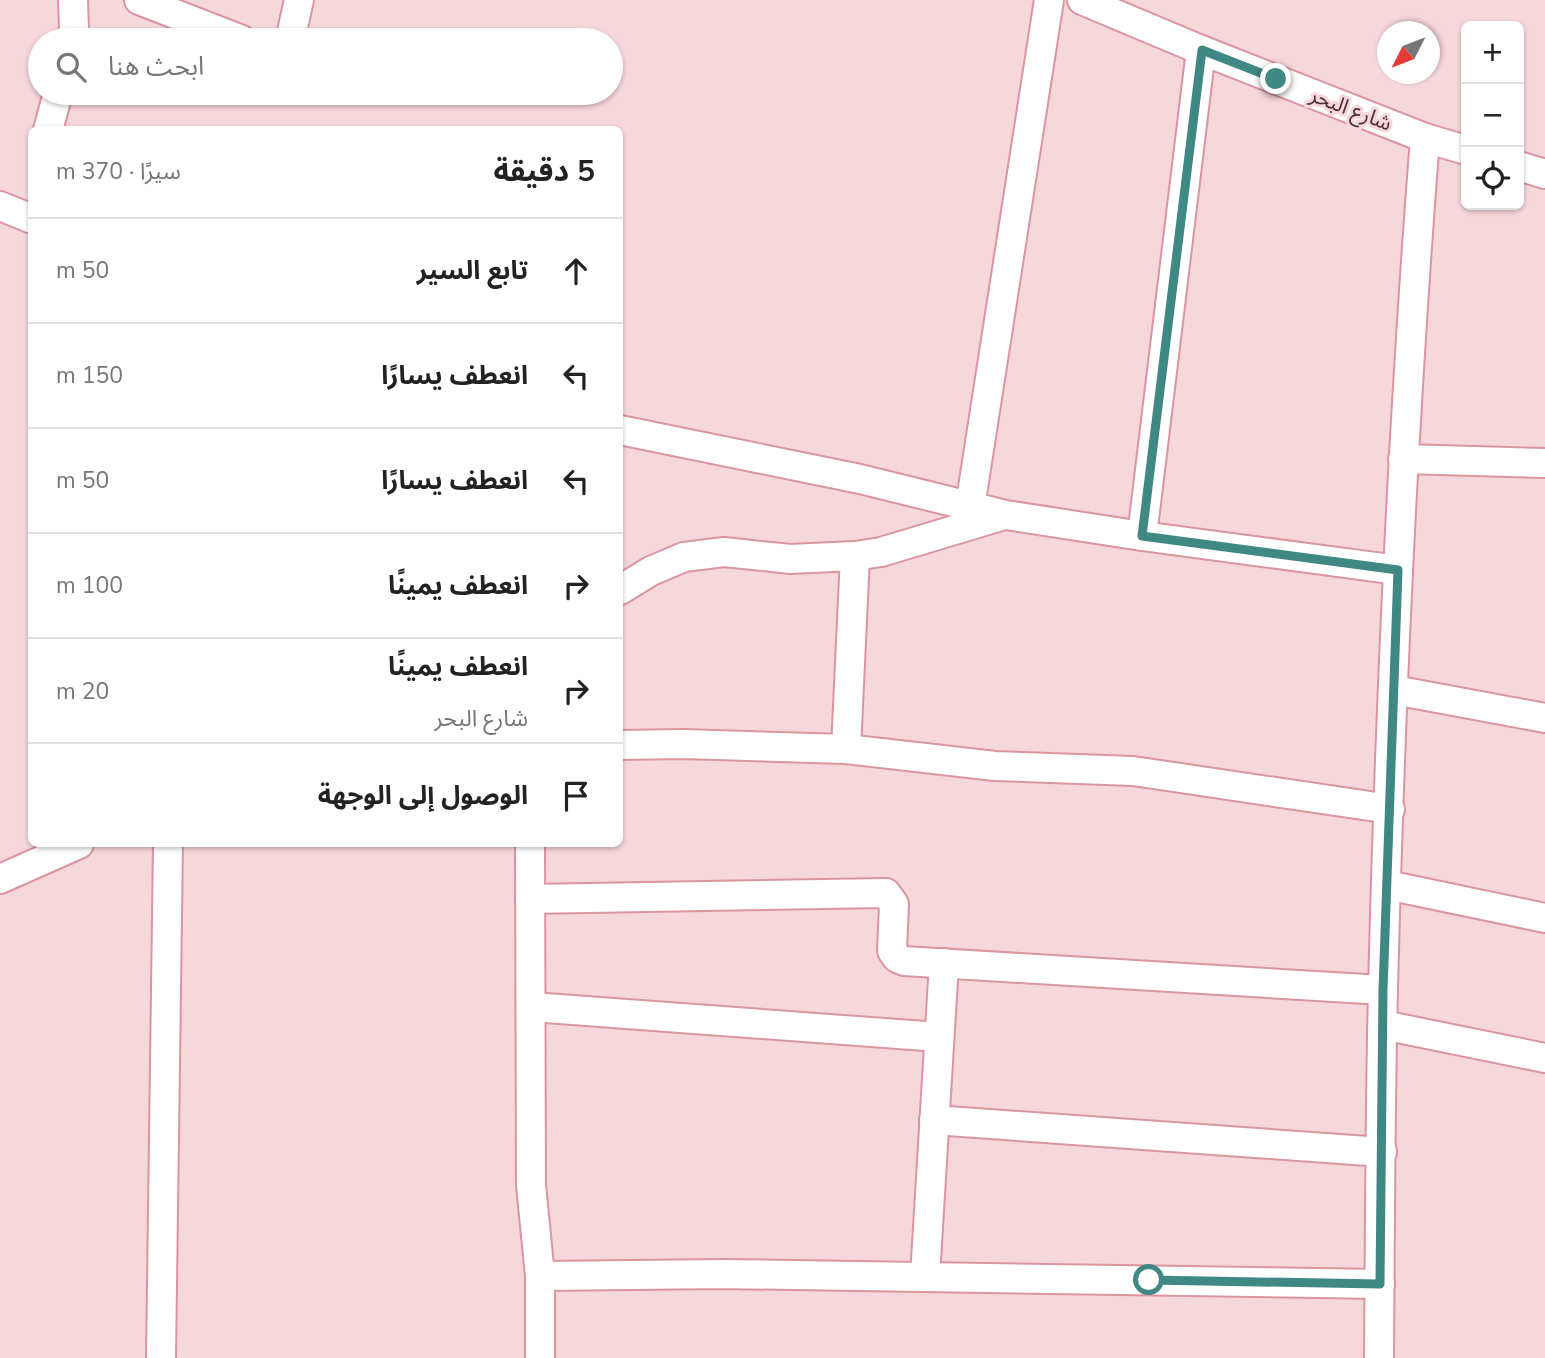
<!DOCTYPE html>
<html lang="ar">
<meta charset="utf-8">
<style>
body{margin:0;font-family:"Nunito Sans","Noto Sans Arabic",sans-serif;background:#f2f2f2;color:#222;direction:rtl}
.controls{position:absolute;right:21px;top:21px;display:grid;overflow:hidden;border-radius:10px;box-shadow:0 2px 5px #0004}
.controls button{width:63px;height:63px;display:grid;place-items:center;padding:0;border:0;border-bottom:2px solid #e0e0e0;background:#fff;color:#222;font:35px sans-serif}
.compass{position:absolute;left:1377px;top:21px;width:63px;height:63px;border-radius:50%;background:#fff;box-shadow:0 2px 5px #0004;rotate:228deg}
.stop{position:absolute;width:21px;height:21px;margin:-16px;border:5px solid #408883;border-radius:50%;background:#fff}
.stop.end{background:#408883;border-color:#fff;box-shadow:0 2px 7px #0008}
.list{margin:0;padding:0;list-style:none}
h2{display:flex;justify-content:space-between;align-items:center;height:91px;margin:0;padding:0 28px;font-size:30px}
h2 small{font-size:23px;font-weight:400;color:#767676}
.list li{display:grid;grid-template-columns:46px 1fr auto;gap:21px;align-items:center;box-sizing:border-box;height:105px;padding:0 28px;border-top:2px solid #e0e0e0}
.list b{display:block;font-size:26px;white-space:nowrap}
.list p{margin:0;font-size:23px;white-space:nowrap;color:#767676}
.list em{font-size:23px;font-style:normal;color:#767676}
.icon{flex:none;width:38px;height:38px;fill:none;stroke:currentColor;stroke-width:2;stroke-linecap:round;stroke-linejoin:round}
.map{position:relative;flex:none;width:1545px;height:1358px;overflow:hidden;direction:ltr}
.search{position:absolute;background:#fff;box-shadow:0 2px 5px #0004;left:28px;top:28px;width:595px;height:77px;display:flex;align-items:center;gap:18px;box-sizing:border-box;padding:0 24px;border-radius:38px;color:#767676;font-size:26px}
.panel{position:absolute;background:#fff;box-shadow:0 2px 5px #0004;left:28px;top:126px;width:595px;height:721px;border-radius:10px;direction:rtl}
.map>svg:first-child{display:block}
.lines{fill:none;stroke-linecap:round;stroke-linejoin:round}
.minor-casing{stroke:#db959f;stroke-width:32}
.minor{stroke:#fff;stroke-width:28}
.route{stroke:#408883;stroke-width:9}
.labels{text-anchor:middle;stroke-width:6;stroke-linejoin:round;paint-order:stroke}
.street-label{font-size:21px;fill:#4d3035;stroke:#f6d7db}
</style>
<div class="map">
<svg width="1545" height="1358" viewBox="0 0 1545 1358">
<rect width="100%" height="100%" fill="#f6d7db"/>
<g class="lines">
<g class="minor-casing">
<g id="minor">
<polyline points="139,0 242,40"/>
<polyline points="1082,0 1201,50 1425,138 1466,150"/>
<polyline points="71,40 74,28 73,0"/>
<polyline points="287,40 291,36 299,0"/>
<polyline points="48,130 58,93"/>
<polyline points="1519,166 1545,174"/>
<polyline points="0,206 32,219"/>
<polyline points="620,430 860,479 1006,515 1142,536 1398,570"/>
<polyline points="1403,459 1545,463"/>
<polyline points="970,507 1049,0"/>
<polyline points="1142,536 1201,50"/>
<polyline points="620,590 651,571 684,557 724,552 790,559 855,556 881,552 1001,516"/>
<polyline points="1394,690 1545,718"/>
<polyline points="620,745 683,744 846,749 995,766 1133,771 1390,809"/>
<polyline points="846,749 855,556"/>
<polyline points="530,844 531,1185 540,1276"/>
<polyline points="0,879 79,844"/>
<polyline points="1387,885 1545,918"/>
<polyline points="530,899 886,893 894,904 892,951 897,958 904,961 1383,990"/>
<polyline points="532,1007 939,1037"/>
<polyline points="1383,1025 1545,1058"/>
<polyline points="934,1120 1382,1152"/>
<polyline points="925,1277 944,963"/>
<polyline points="161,1358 168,844"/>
<polyline points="540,1358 540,1276 723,1274 1380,1284"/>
<path d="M 1379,1358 C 1380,1235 1380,1112 1383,990 C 1390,705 1403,421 1425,138"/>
</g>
</g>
<use href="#minor" class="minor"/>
</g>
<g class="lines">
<polyline class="route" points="1149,1280 1380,1284 1383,990 1398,570 1142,536 1202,50 1276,79"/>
</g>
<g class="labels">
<g class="street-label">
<text transform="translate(1351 109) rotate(21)" y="7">شارع البحر</text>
</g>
</g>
</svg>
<div class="controls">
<button>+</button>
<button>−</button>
<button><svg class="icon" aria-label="locate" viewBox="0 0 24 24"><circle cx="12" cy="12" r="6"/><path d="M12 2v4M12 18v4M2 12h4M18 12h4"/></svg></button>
</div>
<svg class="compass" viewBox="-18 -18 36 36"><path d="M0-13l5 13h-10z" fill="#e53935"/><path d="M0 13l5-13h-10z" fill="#767676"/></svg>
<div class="stop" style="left:1149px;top:1280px"></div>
<div class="stop end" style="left:1276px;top:79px"></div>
<div class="search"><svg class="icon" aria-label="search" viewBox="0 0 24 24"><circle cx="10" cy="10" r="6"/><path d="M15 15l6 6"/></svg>ابحث هنا</div>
<section class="panel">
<h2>5 دقيقة<small>سيرًا · 370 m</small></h2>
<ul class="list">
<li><svg class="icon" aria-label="ahead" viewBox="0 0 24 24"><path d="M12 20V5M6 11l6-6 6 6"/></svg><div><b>تابع السير</b></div><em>50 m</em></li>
<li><svg class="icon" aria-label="left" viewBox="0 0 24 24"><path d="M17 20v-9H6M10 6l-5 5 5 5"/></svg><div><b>انعطف يسارًا</b></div><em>150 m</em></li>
<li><svg class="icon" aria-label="left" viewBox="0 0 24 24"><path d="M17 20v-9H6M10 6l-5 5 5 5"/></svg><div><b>انعطف يسارًا</b></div><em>50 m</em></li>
<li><svg class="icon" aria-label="right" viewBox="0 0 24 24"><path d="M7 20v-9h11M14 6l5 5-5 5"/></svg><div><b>انعطف يمينًا</b></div><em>100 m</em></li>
<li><svg class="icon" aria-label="right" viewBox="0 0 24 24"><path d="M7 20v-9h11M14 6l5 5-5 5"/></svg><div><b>انعطف يمينًا</b><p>شارع البحر</p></div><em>20 m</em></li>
<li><svg class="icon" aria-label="arrive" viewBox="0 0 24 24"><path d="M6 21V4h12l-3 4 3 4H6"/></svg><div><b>الوصول إلى الوجهة</b></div></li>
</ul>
</section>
</div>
